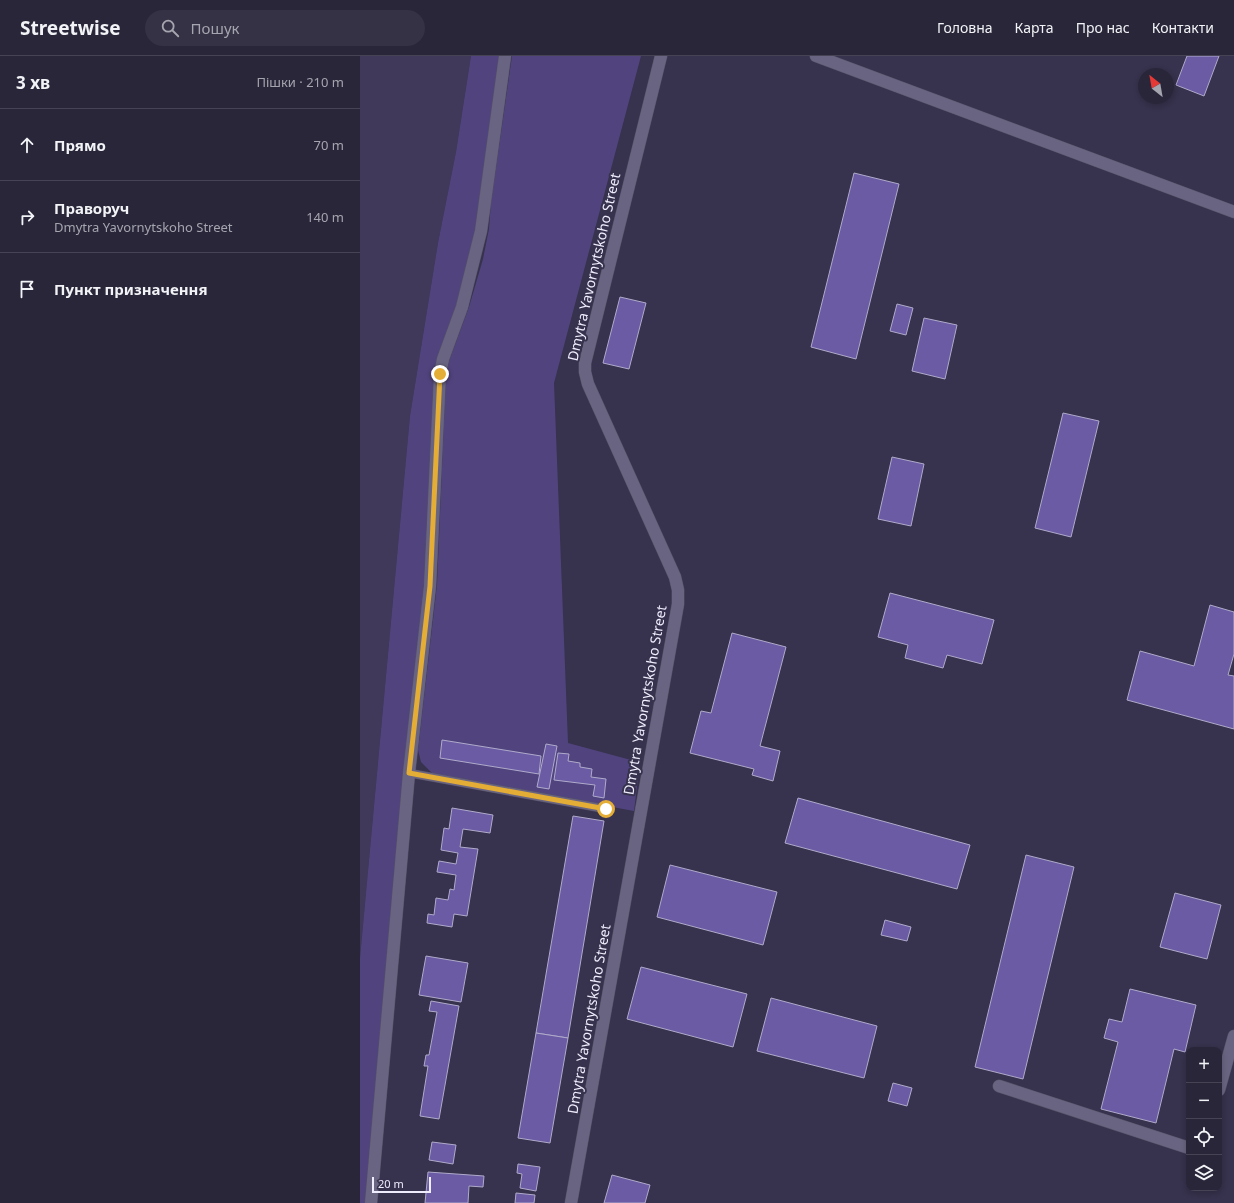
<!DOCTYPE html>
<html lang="uk">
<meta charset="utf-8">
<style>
body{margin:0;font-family:"Noto Sans",sans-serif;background:#353245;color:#f1f3f6}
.controls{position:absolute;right:12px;bottom:12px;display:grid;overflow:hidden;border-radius:8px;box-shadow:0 2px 6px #0003}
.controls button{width:36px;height:36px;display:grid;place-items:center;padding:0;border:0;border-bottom:1px solid #454354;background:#29263a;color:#f1f3f6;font:20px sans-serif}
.compass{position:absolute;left:778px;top:12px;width:36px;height:36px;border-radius:50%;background:#29263a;box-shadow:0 2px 6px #0003;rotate:329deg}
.scale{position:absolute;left:12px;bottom:10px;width:59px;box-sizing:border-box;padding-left:4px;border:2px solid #efecfd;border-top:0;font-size:11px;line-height:14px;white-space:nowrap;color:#efecfd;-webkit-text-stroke:3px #37324d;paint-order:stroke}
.stop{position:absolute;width:12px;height:12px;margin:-9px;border:3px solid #e4ad35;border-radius:50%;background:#fff}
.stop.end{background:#e4ad35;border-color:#fff;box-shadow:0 1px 4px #0008}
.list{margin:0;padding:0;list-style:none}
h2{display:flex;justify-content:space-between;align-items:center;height:52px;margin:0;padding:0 16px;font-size:17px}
h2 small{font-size:13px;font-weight:400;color:#a5a5af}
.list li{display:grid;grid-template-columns:26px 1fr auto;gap:12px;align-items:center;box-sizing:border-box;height:72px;padding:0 16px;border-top:1px solid #454354}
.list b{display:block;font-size:15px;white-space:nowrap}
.list p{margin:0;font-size:13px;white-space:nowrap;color:#a5a5af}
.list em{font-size:13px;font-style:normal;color:#a5a5af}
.icon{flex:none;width:22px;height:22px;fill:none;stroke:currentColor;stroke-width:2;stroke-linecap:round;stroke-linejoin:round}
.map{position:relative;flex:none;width:874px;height:1147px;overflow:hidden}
header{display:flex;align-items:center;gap:24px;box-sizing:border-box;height:56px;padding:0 20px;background:#29263a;border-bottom:1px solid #454354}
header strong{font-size:19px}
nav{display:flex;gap:22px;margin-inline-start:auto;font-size:14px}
.search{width:280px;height:36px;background:#353245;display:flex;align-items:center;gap:10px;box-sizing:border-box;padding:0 14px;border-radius:22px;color:#a5a5af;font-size:15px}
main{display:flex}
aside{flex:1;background:#29263a}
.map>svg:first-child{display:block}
.built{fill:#40395a}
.green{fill:#51447e}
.building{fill:#6b5aa4;stroke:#b0abcb}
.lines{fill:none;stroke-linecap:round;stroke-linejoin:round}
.lane-casing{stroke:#555167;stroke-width:9}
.street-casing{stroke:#555167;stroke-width:13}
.lane{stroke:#696481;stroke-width:8}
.street{stroke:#696481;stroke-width:12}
.route{stroke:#e4ad35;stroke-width:5}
.labels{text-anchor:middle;stroke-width:4;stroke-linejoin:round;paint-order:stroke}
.street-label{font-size:14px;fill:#efecfd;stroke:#37324d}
</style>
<header>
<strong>Streetwise</strong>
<div class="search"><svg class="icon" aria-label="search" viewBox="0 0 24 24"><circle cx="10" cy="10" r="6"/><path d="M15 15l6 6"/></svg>Пошук</div>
<nav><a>Головна</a><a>Карта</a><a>Про нас</a><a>Контакти</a></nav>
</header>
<main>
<aside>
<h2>3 хв<small>Пішки · 210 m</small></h2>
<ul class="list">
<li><svg class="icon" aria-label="ahead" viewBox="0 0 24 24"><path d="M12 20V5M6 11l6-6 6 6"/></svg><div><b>Прямо</b></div><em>70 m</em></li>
<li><svg class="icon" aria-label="right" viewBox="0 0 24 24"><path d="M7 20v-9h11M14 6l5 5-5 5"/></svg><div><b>Праворуч</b><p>Dmytra Yavornytskoho Street</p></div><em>140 m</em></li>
<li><svg class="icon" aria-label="arrive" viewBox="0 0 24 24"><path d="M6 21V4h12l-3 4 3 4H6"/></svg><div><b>Пункт призначення</b></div></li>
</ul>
</aside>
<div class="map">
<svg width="874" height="1147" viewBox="0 0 874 1147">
<rect width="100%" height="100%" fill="#37324d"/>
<polygon class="built" points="0,0 111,0 96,96 78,187 50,360 0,902"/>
<g class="green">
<polygon points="111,0 140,0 115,175 97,250 78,300 74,318 64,529 5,1147 0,1147 0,902 50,360 78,187 96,96"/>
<polygon points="152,0 281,0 194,327 208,687 271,704 276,706 279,714 274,755 73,718 61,706 58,694 77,529 86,319 89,305 109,251 123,203 129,173 131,146"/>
</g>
<g class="building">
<polygon points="827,0 859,0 844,40 816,29"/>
<polygon points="494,117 539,128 496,303 451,291"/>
<polygon points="260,241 286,247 269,313 243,307"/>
<polygon points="537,248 553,252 546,279 530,275"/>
<polygon points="564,262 597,269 585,323 552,315"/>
<polygon points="703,357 739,365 711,481 675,472"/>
<polygon points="532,401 564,408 551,470 518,463"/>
<polygon points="530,537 634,564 622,608 587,599 583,612 545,602 548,589 518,581"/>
<polygon points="850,549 874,556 874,598 868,619 874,620 874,673 767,644 780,595 834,610"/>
<polygon points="372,577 426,591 400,690 420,695 413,725 392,719 394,713 330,697 341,655 351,657"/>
<polygon points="82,684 181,700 179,718 80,702"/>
<polygon points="186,688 197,690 189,733 177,731"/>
<polygon points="198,697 209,698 208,705 220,707 220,711 232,713 231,721 246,723 244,742 233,740 235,729 194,724"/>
<polygon points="438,742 610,789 597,833 425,787"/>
<polygon points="92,752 133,759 130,777 103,773 100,791 118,793 107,860 94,858 92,871 67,867 68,858 74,859 76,842 88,844 90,833 94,834 96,819 77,816 79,805 96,808 98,797 81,794 84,772 89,773"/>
<polygon points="213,760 244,765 208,982 176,977"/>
<polygon points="666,799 714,811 663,1023 615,1011"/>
<polygon points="310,809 417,836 403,889 297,861"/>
<polygon points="815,837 861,849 847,903 800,891"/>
<polygon points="525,864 551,871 547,885 521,879"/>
<polygon points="66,900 108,907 101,946 59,939"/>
<polygon points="281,911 387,938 373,991 267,963"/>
<polygon points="770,933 836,949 825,996 814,993 796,1067 741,1053 758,986 744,982 749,963 762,966"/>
<polygon points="411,942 517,970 504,1022 397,995"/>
<polygon points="71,945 99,950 79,1063 60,1060 68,1010 64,1010 66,999 69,999 77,956 69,955"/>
<polygon points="176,977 208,982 190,1087 158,1082"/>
<polygon points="533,1027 552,1032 547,1050 528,1045"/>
<polygon points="72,1086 96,1089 93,1108 69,1104"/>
<polygon points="158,1108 180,1111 176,1135 160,1132 162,1118 157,1117"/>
<polygon points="68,1116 124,1120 123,1131 109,1130 108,1147 65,1147"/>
<polygon points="252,1119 290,1129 285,1147 244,1147"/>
<polygon points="156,1137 175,1139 174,1147 155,1147"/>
</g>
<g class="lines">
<g class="lane-casing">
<polyline id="lane" points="49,717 246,753"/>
</g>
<g class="street-casing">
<g id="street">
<polyline points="456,0 874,156"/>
<polyline points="639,1030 829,1092"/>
<polyline points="859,1034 874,980"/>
<polyline points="11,1147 49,717 70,530 80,318 83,303 102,251 121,175 145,0"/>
<polyline points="211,1147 318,548 318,534 315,521 228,328 225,316 225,307 301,0"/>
</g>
</g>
<use href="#lane" class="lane"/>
<use href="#street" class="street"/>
</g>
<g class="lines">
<polyline class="route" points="80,318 70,530 49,717 246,753"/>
</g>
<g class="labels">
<g class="street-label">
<text transform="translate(234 211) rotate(-77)" y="5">Dmytra Yavornytskoho Street</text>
<text transform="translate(285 644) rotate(-80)" y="5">Dmytra Yavornytskoho Street</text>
<text transform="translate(229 963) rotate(-80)" y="5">Dmytra Yavornytskoho Street</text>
</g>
</g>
</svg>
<div class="controls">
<button>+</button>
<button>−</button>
<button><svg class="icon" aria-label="locate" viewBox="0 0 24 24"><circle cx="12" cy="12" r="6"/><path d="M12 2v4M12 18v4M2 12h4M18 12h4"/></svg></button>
<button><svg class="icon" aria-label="layers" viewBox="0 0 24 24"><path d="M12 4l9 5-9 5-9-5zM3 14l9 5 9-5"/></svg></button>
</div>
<svg class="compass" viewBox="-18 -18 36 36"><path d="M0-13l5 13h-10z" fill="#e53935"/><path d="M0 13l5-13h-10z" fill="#a5a5af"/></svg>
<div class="scale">20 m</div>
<div class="stop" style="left:246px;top:753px"></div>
<div class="stop end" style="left:80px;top:318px"></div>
</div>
</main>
